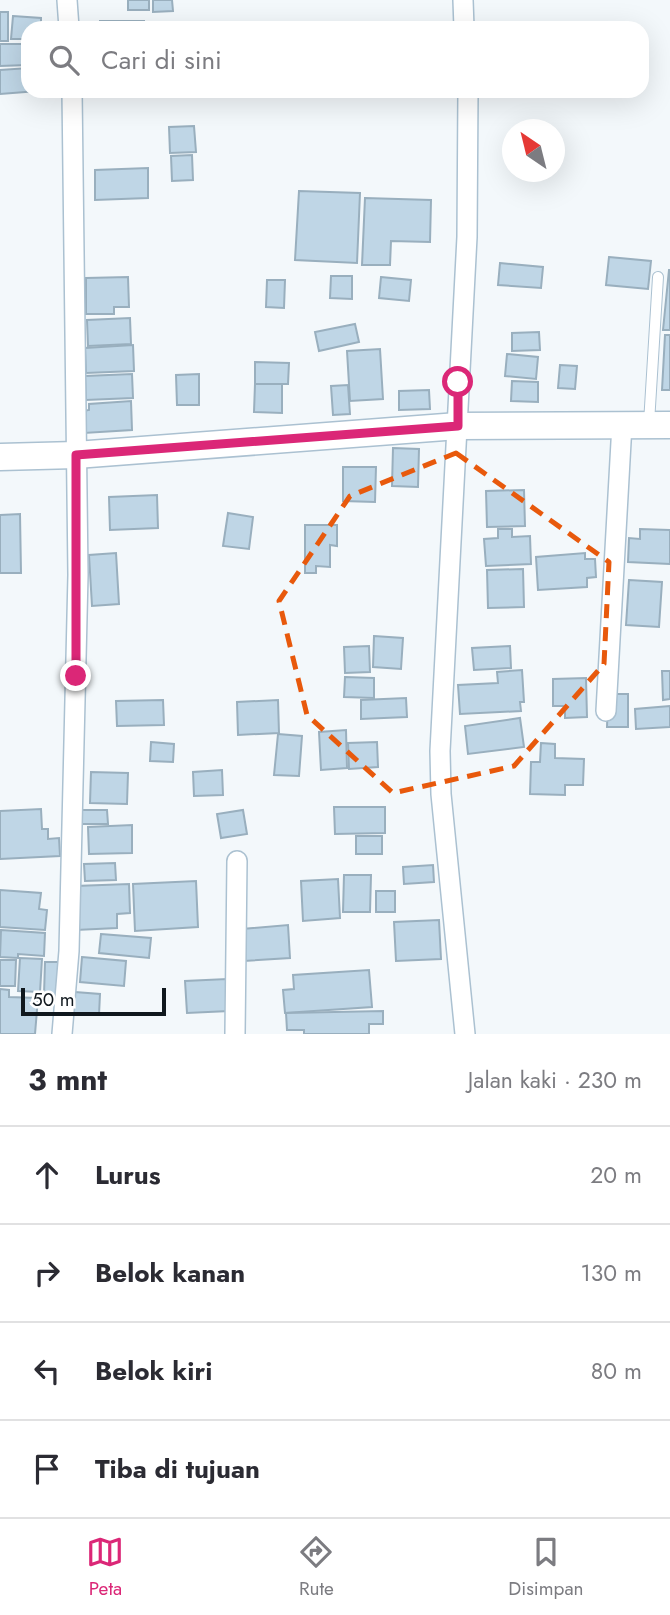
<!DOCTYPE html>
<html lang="id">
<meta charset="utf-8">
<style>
body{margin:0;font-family:Jost,sans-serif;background:#f7f7f7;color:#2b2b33}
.compass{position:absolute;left:502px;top:119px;width:63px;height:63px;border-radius:50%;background:#fff;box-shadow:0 7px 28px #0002;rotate:325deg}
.scale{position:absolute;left:21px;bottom:18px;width:145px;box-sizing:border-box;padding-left:7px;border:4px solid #10181e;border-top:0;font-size:19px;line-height:24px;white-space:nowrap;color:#10181e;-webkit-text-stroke:5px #fff;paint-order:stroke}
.stop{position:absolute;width:21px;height:21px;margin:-16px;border:5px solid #db2777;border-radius:50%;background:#fff}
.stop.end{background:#db2777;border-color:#fff;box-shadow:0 2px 7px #0008}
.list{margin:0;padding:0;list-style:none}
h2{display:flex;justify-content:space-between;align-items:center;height:91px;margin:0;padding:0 28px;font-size:30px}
h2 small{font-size:23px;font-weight:400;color:#7c7c81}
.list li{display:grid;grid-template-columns:46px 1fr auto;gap:21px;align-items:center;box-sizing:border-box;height:98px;padding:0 28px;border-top:2px solid #e1e1e2}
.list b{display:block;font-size:26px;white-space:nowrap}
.list em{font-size:23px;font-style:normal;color:#7c7c81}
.icon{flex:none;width:38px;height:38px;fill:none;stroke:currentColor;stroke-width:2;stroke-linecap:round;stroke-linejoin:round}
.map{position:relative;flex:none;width:670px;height:1034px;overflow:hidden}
.search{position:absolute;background:#fff;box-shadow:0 7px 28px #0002;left:21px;right:21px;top:21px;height:77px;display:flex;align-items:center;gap:18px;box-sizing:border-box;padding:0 24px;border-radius:21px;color:#7c7c81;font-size:26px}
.sheet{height:483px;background:#fff}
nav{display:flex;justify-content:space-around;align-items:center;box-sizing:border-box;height:98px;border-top:2px solid #e1e1e2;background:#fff;font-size:19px;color:#7c7c81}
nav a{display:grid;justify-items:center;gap:4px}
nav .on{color:#db2777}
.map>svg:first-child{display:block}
.building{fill:#bfd6e6;stroke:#99afbe;stroke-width:2}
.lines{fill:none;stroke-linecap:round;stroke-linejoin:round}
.lane-casing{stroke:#abc1d1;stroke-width:12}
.street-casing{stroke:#abc1d1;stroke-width:22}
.secondary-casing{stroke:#abc1d1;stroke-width:29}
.lane{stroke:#fff;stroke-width:10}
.street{stroke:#fff;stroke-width:19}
.secondary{stroke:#fff;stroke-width:26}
.route{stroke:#db2777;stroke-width:9}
.marked{fill:none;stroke:#e8590c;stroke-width:5;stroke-dasharray:14 9;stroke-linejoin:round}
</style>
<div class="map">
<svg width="670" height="1034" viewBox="0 0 670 1034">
<rect width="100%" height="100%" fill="#f3f8fb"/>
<g class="building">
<rect x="128" y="0" width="21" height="10"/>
<polygon points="153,0 172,0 173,11 153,12"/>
<rect x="0" y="12" width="8" height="29"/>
<polygon points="13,16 41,18 41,28 28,28 28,39 11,39"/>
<rect x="100" y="21" width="44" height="7"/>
<polygon points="0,44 28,44 28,65 0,66"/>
<polygon points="28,68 28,91 38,91 0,94 0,70"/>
<polygon points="194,126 196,152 170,153 169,127"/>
<polygon points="192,155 193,180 172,181 171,156"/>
<polygon points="148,168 148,198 95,200 95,170"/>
<polygon points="299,191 360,193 357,263 295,260"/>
<polygon points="365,198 431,200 430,242 391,241 390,265 362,265"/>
<polygon points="609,257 651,261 648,289 606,285"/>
<polygon points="500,263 543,267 541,288 498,285"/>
<polygon points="669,270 670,270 670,330 663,330"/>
<polygon points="331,276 352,276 352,299 330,298"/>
<polygon points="128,277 129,307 114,307 114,314 86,314 86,278"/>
<polygon points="381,277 411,280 409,301 379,298"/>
<polygon points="267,280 285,280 284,308 266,307"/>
<polygon points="130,318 131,344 88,346 87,320"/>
<polygon points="355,324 359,342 319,351 315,332"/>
<polygon points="539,332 540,350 512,351 512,333"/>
<polygon points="665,335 670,335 670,390 662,390"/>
<polygon points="133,345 134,371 86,373 85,348"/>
<polygon points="380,349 383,399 350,401 347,351"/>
<polygon points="507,354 538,357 536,379 505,376"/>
<polygon points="255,362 289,363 288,384 255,384"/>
<polygon points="560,365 577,366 575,389 558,388"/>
<polygon points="132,374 133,398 86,400 85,376"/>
<polygon points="199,374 199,405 177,405 176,375"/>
<polygon points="512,381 538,382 538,402 511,401"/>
<polygon points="255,384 282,384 282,413 254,412"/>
<polygon points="348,385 350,414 333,415 331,386"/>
<polygon points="429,390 430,409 399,410 399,391"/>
<polygon points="131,401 132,430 84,433 83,411 89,410 89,404"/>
<polygon points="393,448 419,449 418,487 392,486"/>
<polygon points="343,467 376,467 375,502 343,501"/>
<polygon points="524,490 525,526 487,527 486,491"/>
<polygon points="157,495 158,528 110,530 109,497"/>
<polygon points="228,513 253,517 249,549 223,546"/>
<polygon points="20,514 21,573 0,573 0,515"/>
<polygon points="305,525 337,525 337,546 330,545 330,567 316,566 316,573 305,573"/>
<polygon points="498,529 512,529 512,537 530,536 531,564 486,566 484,539 498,538"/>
<polygon points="640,529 670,530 670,564 628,562 629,538 640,539"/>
<polygon points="116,553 119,604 92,606 89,555"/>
<polygon points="585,553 585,559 595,559 596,577 587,578 587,587 538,590 536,557"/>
<polygon points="523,569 524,607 488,608 487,570"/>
<polygon points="629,580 662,582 659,627 626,625"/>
<polygon points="374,636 403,638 401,669 373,667"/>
<polygon points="369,646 370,672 345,673 344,647"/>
<polygon points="510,646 511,668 474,670 472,648"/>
<polygon points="522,670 524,702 520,702 521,711 460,714 458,685 498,683 497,672"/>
<polygon points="662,671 670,671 670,699 663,700"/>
<polygon points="345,677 374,678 374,698 344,697"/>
<polygon points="586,678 587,717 565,718 565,706 553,706 553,679"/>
<polygon points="608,694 628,694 628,727 607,727"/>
<polygon points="406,698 407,717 361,719 361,700"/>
<polygon points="163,700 164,725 117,726 116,701"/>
<polygon points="278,700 279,733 238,735 237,702"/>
<polygon points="670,706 670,727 636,729 635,709"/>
<polygon points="520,718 524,747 468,754 465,726"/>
<polygon points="346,730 347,768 321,770 319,732"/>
<polygon points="278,734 302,736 299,776 274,775"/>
<polygon points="151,742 174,744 173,762 150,761"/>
<polygon points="377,742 378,767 349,769 348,743"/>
<polygon points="541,743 555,744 555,758 584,759 583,785 565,785 565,795 530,794 531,762 540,762"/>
<polygon points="222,770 223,795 194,796 193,772"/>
<polygon points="91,772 128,773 127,804 90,803"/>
<polygon points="334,807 385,807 385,833 335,834"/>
<polygon points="41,809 42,829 48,829 48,839 59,838 60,856 0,859 0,811"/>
<polygon points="79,810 107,810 108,824 79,824"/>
<polygon points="243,810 247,834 221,838 217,814"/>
<polygon points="132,825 132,853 89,854 88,827"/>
<rect x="356" y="836" width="26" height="18"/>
<polygon points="115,863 116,880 85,881 84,864"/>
<polygon points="433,865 434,882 404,884 403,867"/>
<polygon points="344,875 371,875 370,912 343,912"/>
<polygon points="338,879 340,918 303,921 301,881"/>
<polygon points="196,881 198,927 135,931 133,884"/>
<polygon points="129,884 130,913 117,914 117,928 76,930 75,886"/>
<polygon points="0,890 41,893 39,909 47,910 45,930 0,927"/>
<rect x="376" y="891" width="19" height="21"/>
<polygon points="439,920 441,959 396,961 394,922"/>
<polygon points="288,925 290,958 244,961 242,929"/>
<polygon points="1,930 45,933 44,956 18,954 18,958 0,957"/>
<polygon points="101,934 151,938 149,958 99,953"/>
<polygon points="82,957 126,961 124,986 80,982"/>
<polygon points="20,958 42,959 40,992 18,991"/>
<polygon points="0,960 16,960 15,986 0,986"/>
<polygon points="45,962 59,962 58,995 44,995"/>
<polygon points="369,970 372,1007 285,1013 283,990 294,989 293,975"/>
<polygon points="227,979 229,1011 187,1013 185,981"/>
<polygon points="0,989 9,990 9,997 38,998 35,1034 0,1034"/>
<polygon points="75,992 100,994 99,1015 73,1014"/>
<polygon points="383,1011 383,1024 369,1024 369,1034 304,1034 304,1030 287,1030 286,1013"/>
</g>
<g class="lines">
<g class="lane-casing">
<polyline id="lane" points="649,423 658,277"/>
</g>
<g class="street-casing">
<g id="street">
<polyline points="67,0 69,28"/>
<polyline points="463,0 464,28"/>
<polyline points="606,711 622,424"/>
<polyline points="62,1034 69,951 78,575 72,91"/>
<polyline points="235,1034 237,861"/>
<polyline points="465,1034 441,794 440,751 467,237 468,91"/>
</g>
</g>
<g class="secondary-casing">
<polyline id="secondary" points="0,457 76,455 458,426 670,425"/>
</g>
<use href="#lane" class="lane"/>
<use href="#street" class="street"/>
<use href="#secondary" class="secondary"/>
</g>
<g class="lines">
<polyline class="route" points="76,676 76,455 458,426 458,382"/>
</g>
<path class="marked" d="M 456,453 L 609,562 L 604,664 L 514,766 L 393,793 L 307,715 L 279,601 L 350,496 Z"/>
</svg>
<svg class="compass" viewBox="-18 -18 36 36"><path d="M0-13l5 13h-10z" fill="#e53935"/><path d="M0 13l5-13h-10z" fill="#7c7c81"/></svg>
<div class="scale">50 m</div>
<div class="stop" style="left:458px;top:382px"></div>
<div class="stop end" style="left:76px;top:676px"></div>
<div class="search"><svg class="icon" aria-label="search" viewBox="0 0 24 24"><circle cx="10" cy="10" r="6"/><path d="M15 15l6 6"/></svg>Cari di sini</div>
</div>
<section class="sheet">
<h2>3 mnt<small>Jalan kaki · 230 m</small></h2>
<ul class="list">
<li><svg class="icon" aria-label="ahead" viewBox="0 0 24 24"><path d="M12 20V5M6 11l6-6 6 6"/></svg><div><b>Lurus</b></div><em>20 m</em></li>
<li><svg class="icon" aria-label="right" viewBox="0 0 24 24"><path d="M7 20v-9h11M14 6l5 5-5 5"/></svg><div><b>Belok kanan</b></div><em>130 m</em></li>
<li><svg class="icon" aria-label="left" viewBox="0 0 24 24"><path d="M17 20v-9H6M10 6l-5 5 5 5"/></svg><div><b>Belok kiri</b></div><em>80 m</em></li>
<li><svg class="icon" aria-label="arrive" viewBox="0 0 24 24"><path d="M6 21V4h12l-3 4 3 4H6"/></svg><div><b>Tiba di tujuan</b></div></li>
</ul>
</section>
<nav>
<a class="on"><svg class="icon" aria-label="map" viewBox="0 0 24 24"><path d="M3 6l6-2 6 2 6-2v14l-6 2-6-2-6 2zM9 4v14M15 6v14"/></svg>Peta</a>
<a><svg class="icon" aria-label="directions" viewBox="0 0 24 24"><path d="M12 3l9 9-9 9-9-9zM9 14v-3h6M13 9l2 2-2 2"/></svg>Rute</a>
<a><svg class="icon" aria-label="saved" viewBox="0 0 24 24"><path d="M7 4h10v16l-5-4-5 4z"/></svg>Disimpan</a>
</nav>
